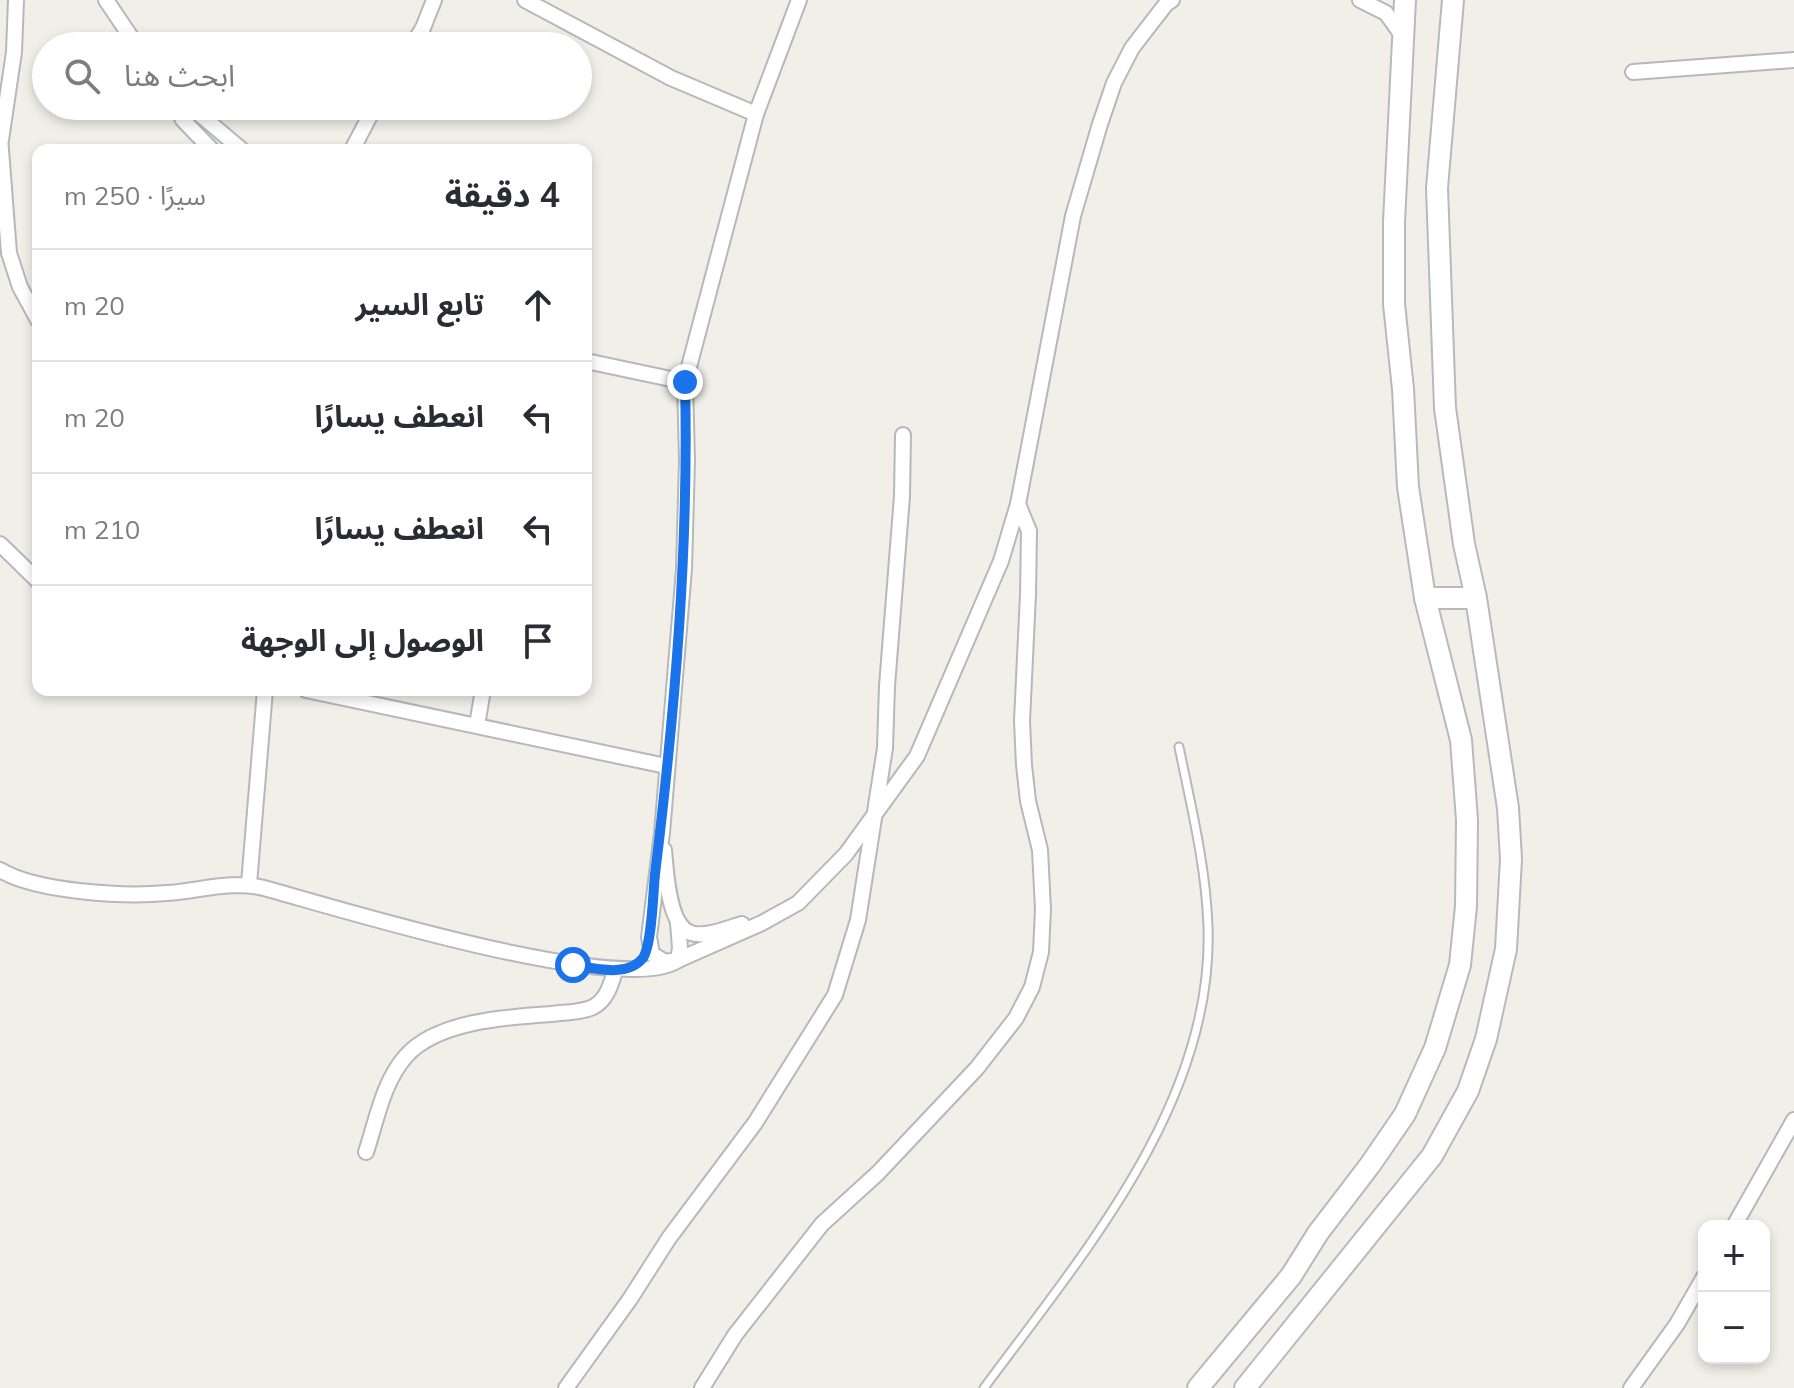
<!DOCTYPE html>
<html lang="ar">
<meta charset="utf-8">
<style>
body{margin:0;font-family:Mulish,"Noto Sans Arabic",sans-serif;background:#f7f7f7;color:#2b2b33;direction:rtl}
.controls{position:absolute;right:24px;bottom:24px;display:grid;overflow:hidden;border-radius:16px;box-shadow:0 4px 12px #0003}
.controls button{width:72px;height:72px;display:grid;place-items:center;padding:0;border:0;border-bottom:2px solid #e1e1e2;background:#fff;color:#2b2b33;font:40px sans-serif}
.stop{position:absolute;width:24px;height:24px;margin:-18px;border:6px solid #1a73e8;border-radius:50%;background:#fff}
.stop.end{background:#1a73e8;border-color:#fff;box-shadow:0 2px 8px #0008}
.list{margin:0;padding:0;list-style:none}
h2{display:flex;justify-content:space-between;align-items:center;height:104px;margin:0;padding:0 32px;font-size:34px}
h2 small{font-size:26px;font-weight:400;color:#7c7c81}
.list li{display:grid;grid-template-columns:52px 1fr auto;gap:24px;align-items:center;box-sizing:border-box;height:112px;padding:0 32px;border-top:2px solid #e1e1e2}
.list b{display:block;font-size:30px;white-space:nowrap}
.list em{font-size:26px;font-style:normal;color:#7c7c81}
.icon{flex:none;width:44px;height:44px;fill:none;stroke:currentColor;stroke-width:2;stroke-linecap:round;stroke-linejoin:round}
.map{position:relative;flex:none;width:1794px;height:1388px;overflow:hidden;direction:ltr}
.search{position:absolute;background:#fff;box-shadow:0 4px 12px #0003;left:32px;top:32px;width:560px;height:88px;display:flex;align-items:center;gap:20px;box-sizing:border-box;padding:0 28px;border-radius:44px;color:#7c7c81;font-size:30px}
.panel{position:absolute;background:#fff;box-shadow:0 4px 12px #0003;left:32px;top:144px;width:560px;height:552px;border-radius:16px;direction:rtl}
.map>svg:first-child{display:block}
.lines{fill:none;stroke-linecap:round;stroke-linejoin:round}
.lane-casing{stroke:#b5b8bc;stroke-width:11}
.street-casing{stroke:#b5b8bc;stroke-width:18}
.secondary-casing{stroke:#b6babf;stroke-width:24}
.lane{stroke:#fff;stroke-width:7}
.street{stroke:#fff;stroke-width:14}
.secondary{stroke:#fff;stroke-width:20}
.route{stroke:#1a73e8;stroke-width:10}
</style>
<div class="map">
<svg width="1794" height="1388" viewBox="0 0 1794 1388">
<rect width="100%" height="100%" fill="#f1efe8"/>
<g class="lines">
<g class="lane-casing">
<path id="lane" d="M 984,1388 C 1082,1255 1214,1103 1208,927 C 1206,866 1191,806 1179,747"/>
</g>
<g class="street-casing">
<g id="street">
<polyline points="106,0 137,46"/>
<polyline points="525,0 671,78 756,114"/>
<polyline points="799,0 756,114 685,382 687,460 684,569 662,833 649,937 652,954 665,962 678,960 762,923 798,903 846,854 917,756 1001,561 1018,504 1073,216 1100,124 1114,83 1132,48 1166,4 1172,0"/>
<polyline points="1360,0 1386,13 1404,38"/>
<polyline points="412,46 423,28 434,0"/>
<polyline points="1633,72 1794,60"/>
<polyline points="177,106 183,120 212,150"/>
<polyline points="190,106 242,150"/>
<polyline points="0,137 9,253 20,287 38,320"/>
<polyline points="1,140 14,52 16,0"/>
<polyline points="352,150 375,106"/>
<polyline points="586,361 685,382"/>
<polyline points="0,544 38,581"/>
<polyline points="306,690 666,766"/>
<polyline points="477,725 483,690"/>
<path d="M 664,850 C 666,871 668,926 691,933 C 705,938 728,928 742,924"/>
<path d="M 0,870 C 36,892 125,897 167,893 C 198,891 233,880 264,888 C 334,907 626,998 678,960 L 680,948 L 678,923"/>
<polyline points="249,884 265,690"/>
<path d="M 366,1152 C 377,1119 383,1082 406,1056 C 437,1021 507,1017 551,1014 C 564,1012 581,1013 593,1007 C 607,1000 611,984 615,971"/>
<polyline points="1734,1226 1794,1120"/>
<polyline points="566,1388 630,1299 669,1238 755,1123 835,995 858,920 885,748 887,686 902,496 903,435"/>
<polyline points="702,1388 735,1335 822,1224 878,1173 977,1068 1016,1018 1032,987 1041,952 1043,909 1040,850 1028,801 1024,765 1022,721 1028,594 1029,531 1018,504"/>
<polyline points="1631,1388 1677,1324 1704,1277"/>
</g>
</g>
<g class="secondary-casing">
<g id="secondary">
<polyline points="1425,598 1476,598"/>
<polyline points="1198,1388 1291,1276 1318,1233 1370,1165 1405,1114 1435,1048 1460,965 1466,906 1467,820 1461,740 1425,598 1408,487 1403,389 1394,304 1394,222 1405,0"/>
<polyline points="1245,1388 1432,1156 1468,1091 1486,1039 1506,949 1511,859 1508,808 1476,598 1464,544 1445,408 1437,188 1453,0"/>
</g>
</g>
<use href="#lane" class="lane"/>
<use href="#street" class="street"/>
<use href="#secondary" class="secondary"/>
</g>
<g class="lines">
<path class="route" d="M 573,965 C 594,968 627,978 643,958 C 652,945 653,892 655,874 C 675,711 689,546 685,382"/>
</g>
</svg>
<div class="controls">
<button>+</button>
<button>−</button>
</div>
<div class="stop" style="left:573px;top:965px"></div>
<div class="stop end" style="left:685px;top:382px"></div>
<div class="search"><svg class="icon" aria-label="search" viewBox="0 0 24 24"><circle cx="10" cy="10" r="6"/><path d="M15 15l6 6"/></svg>ابحث هنا</div>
<section class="panel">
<h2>4 دقيقة<small>سيرًا · 250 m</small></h2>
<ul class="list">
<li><svg class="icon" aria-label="ahead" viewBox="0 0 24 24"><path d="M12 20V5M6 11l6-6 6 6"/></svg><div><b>تابع السير</b></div><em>20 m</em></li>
<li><svg class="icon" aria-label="left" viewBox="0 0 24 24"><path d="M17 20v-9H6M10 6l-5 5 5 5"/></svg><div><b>انعطف يسارًا</b></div><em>20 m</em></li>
<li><svg class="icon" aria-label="left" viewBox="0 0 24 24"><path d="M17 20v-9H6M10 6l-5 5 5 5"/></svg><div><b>انعطف يسارًا</b></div><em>210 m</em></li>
<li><svg class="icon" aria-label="arrive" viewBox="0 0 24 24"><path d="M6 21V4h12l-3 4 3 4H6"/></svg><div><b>الوصول إلى الوجهة</b></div></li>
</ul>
</section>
</div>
